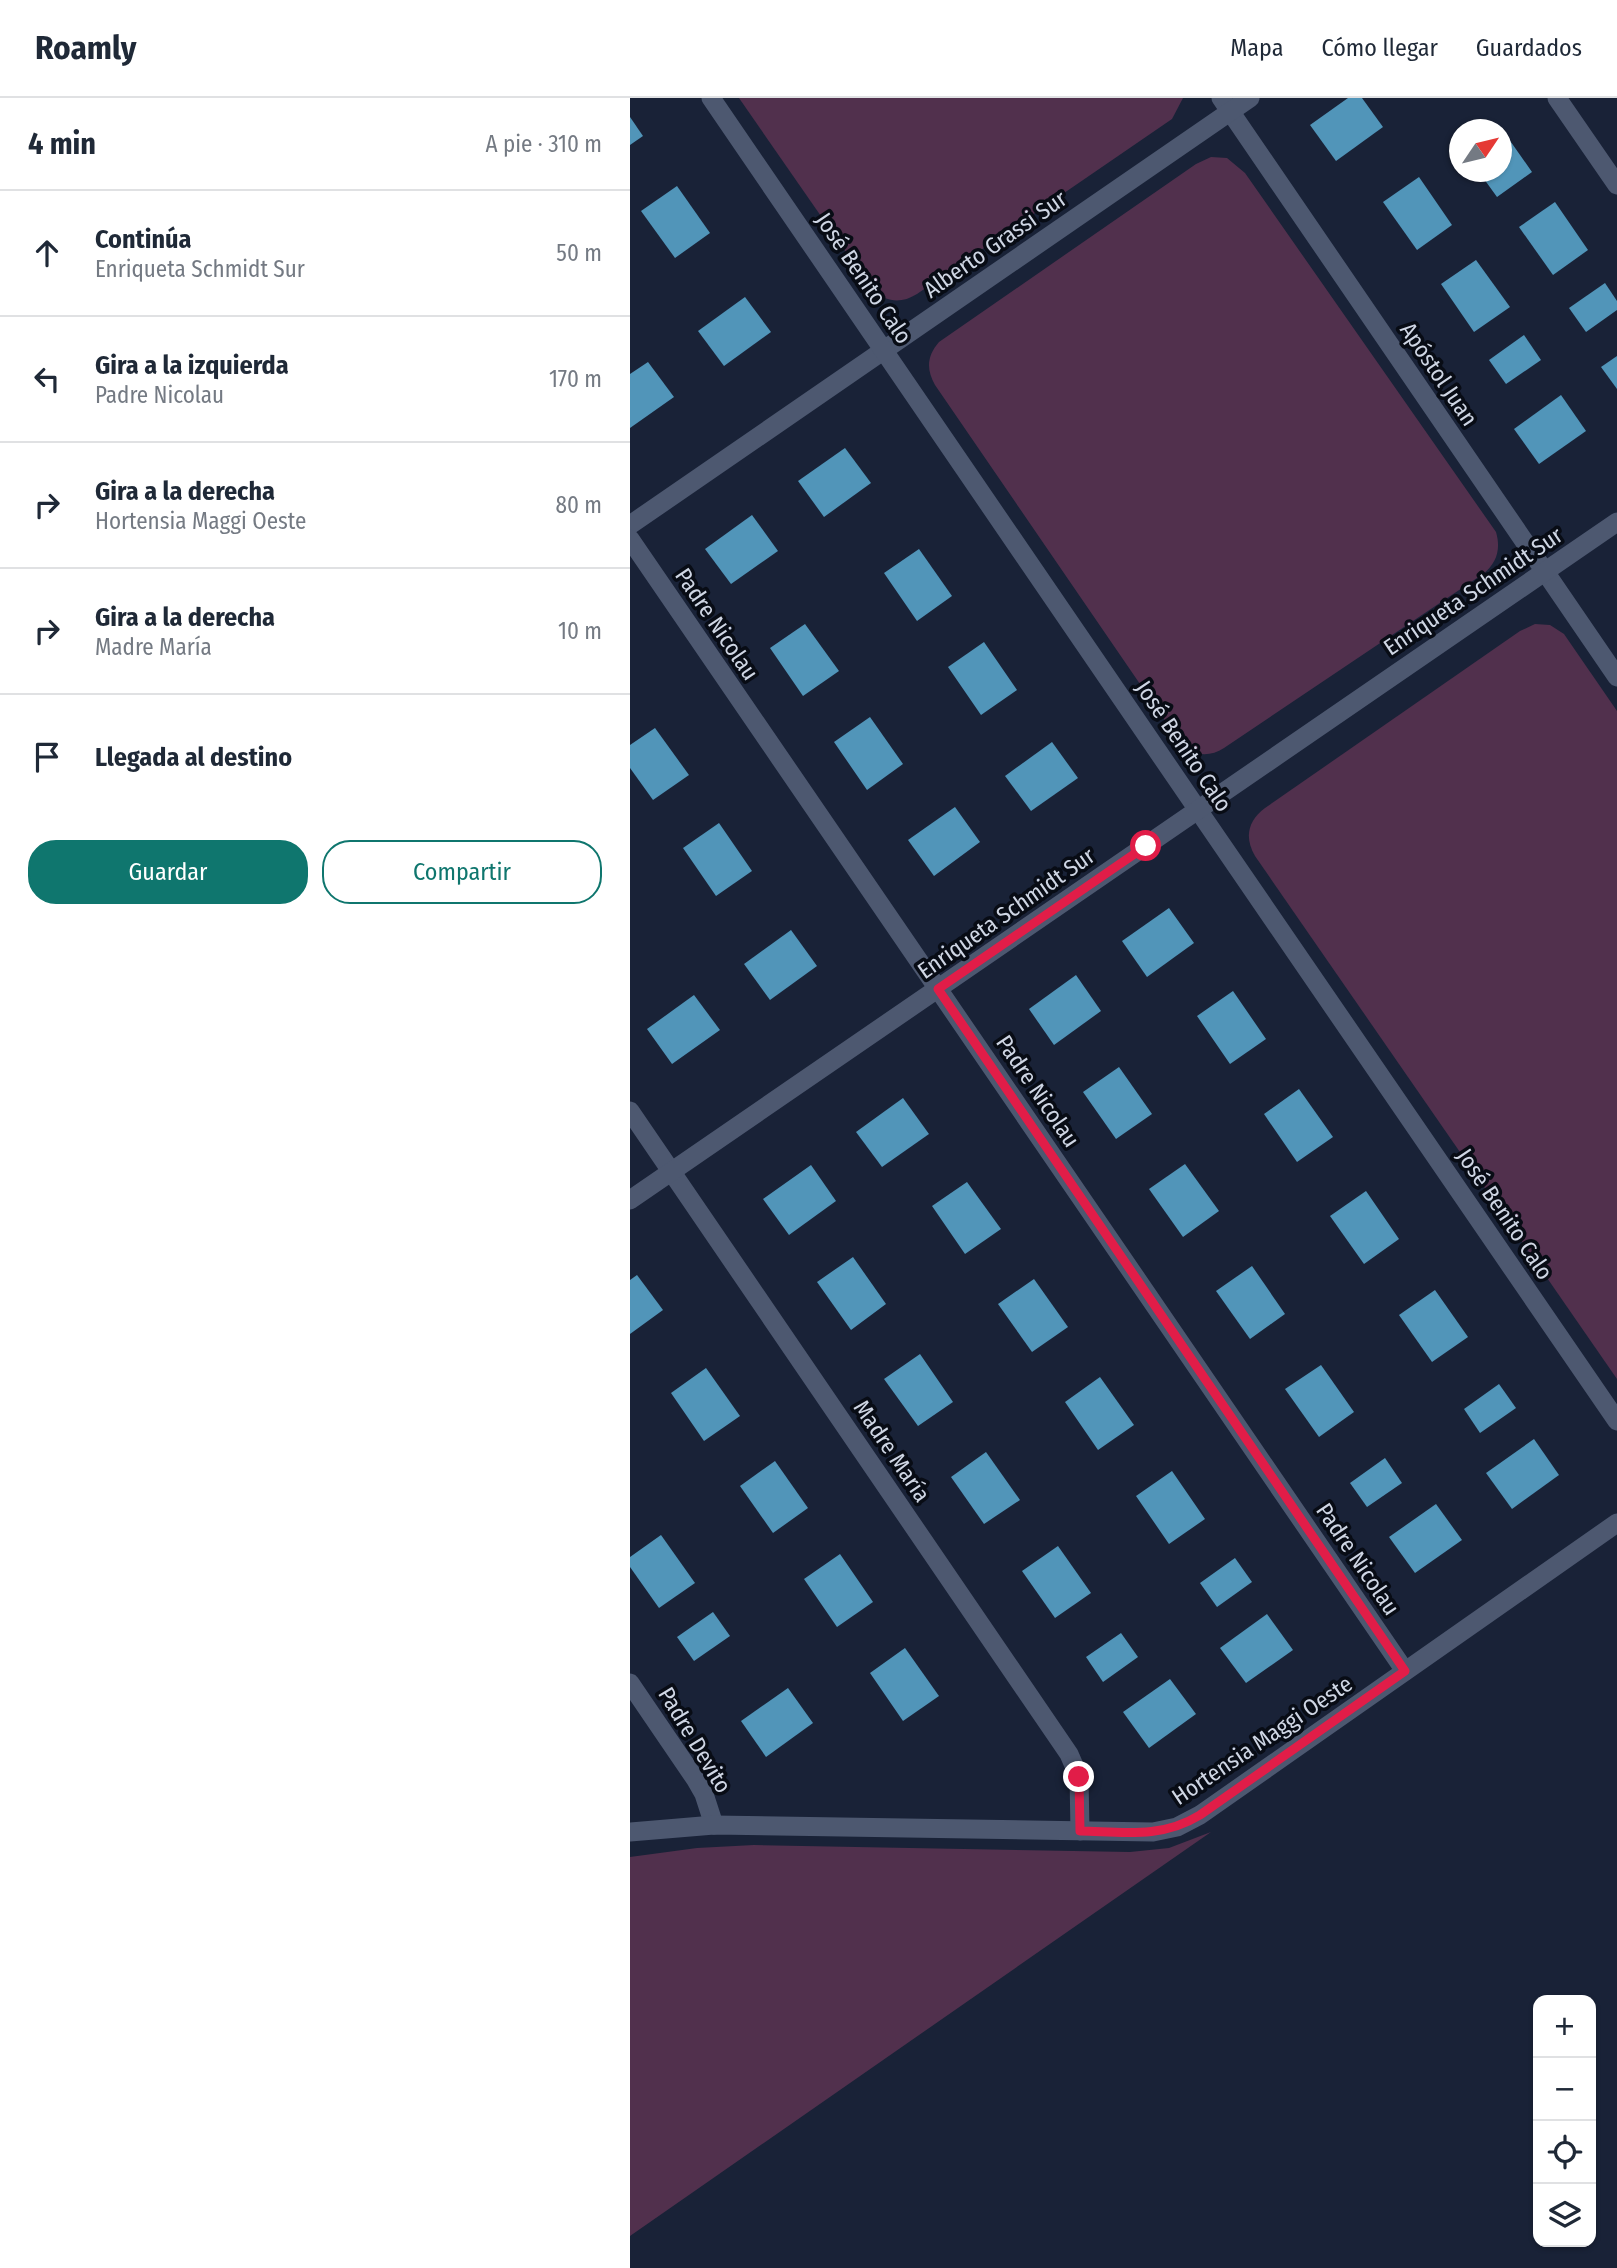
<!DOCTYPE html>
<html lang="es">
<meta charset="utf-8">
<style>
body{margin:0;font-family:"Fira Sans Condensed",sans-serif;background:#f6f6f7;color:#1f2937}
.controls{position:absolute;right:21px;bottom:21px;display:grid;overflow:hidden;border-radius:14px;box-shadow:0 2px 5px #0004}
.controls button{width:63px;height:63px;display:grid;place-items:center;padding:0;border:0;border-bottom:2px solid #e0e1e3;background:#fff;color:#1f2937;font:35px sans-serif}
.compass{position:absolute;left:819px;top:21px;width:63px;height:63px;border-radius:50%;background:#fff;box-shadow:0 2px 5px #0004;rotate:55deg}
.stop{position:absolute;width:21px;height:21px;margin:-16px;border:5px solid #e11d48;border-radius:50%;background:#fff}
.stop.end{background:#e11d48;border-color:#fff;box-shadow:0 2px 7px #0008}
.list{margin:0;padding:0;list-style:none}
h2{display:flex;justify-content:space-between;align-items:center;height:91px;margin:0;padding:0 28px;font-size:30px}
h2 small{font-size:23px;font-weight:400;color:#747a83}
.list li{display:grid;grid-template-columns:46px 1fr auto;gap:21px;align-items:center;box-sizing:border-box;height:126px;padding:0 28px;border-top:2px solid #e0e1e3}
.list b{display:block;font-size:26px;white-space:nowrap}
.list p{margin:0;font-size:23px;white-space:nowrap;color:#747a83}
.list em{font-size:23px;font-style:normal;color:#747a83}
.actions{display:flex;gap:14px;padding:21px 28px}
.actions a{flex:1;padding:16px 0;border:2px solid #0f766e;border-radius:28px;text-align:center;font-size:24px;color:#0f766e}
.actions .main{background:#0f766e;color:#fff}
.icon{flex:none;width:38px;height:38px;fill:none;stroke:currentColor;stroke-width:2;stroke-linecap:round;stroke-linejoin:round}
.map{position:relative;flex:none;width:987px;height:2170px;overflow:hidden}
header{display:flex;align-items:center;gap:42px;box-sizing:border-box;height:98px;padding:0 35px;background:#fff;border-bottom:2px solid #e0e1e3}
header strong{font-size:33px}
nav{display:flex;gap:38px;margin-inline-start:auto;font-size:24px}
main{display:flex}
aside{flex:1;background:#fff}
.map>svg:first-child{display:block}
.green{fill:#51304d}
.building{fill:#5195b9}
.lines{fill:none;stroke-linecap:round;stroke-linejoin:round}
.minor{stroke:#4d5870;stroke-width:19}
.tertiary{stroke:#4d5870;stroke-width:19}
.route{stroke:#e11d48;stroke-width:9}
.labels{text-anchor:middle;stroke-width:7;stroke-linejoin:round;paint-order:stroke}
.street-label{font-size:23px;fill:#cfd6e4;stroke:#080c15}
</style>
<header>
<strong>Roamly</strong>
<nav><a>Mapa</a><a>Cómo llegar</a><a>Guardados</a></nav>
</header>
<main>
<aside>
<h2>4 min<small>A pie · 310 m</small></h2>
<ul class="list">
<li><svg class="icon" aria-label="ahead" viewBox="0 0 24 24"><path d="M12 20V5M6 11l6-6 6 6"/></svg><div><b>Continúa</b><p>Enriqueta Schmidt Sur</p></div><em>50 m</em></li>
<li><svg class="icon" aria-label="left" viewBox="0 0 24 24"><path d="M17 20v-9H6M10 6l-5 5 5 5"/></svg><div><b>Gira a la izquierda</b><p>Padre Nicolau</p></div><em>170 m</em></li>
<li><svg class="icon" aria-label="right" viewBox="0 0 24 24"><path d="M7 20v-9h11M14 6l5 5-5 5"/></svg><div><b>Gira a la derecha</b><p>Hortensia Maggi Oeste</p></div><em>80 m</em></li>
<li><svg class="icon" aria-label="right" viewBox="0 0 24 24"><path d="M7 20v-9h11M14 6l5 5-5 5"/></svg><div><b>Gira a la derecha</b><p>Madre María</p></div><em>10 m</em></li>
<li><svg class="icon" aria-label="arrive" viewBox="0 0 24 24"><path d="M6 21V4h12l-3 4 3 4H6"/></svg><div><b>Llegada al destino</b></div></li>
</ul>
<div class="actions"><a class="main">Guardar</a><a>Compartir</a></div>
</aside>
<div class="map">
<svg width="987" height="2170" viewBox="0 0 987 2170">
<rect width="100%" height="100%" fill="#192237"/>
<g class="green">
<path d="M 109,0 L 553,0 L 542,21 L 287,196 C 271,206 257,204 243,193 Z"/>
<path d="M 581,59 L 597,60 L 615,75 L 866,434 C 871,451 867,465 853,476 L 594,650 C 577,661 558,657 547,640 L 305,287 C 296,271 297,258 309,244 L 566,66 Z"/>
<path d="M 905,526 L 920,527 L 934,536 L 987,613 L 987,1281 L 625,758 C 614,739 618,723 635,710 L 890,533 Z"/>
<polygon points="581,1734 0,2138 0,1759 67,1750 124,1747 500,1754 539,1750"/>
</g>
<g class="building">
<polygon points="718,0 732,0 753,29 706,63 680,27"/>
<polygon points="0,19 13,38 0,47"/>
<polygon points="869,27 902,74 867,99 849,74 872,74 872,32 863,32"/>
<polygon points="789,79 822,127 787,152 753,104"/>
<polygon points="47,88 80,135 45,160 11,113"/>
<polygon points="925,104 958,152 923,177 889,129"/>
<polygon points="846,162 880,209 844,234 811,186"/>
<polygon points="975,185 987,203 987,212 956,234 939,210"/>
<polygon points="115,199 141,234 94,268 68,233"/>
<polygon points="894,237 911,262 876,286 859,262"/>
<polygon points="987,258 987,291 971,269"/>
<polygon points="18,264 44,299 0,330 0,276"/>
<polygon points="931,297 956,333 909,366 884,331"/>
<polygon points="215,350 241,385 194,419 168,383"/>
<polygon points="122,417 148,453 101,486 75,451"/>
<polygon points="289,451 322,498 287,523 254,475"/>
<polygon points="175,526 209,573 173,598 140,550"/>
<polygon points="354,544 387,592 351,617 318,569"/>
<polygon points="240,619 273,666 237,692 204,644"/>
<polygon points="25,630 59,677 23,702 0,670 0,647"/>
<polygon points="422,644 448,680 401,713 375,678"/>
<polygon points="325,709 350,744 304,778 278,742"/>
<polygon points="89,725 122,773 86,798 53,750"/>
<polygon points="539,810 564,845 517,879 492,843"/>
<polygon points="161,832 187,868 140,902 114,866"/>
<polygon points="446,877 471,913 424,947 399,911"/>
<polygon points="603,893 636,941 600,966 567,918"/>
<polygon points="64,897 90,932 42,966 17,931"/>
<polygon points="489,969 522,1016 486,1041 453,994"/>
<polygon points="669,991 703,1039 667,1064 634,1016"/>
<polygon points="273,1000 299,1036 252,1069 226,1034"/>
<polygon points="555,1066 589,1113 553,1139 519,1091"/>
<polygon points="181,1067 206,1103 159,1137 133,1101"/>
<polygon points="337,1084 371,1131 335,1156 302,1108"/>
<polygon points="736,1093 769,1141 734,1166 700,1118"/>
<polygon points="223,1159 256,1206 221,1232 187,1184"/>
<polygon points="622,1168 655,1216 620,1241 586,1193"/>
<polygon points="7,1177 33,1212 0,1236 0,1182"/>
<polygon points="404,1181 438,1229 402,1254 368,1206"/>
<polygon points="805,1192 838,1239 802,1264 769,1217"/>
<polygon points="290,1256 323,1304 288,1328 254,1281"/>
<polygon points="691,1267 724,1314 689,1339 655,1291"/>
<polygon points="76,1270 110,1318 74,1343 41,1295"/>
<polygon points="470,1279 504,1327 468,1352 435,1304"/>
<polygon points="869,1286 886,1310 850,1335 834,1311"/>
<polygon points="904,1341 929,1377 882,1411 856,1375"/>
<polygon points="356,1354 390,1402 354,1426 321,1379"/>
<polygon points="755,1360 772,1385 737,1409 720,1385"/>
<polygon points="145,1363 178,1410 143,1435 110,1388"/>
<polygon points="542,1373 575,1421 539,1446 506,1398"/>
<polygon points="806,1406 832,1442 785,1475 759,1439"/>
<polygon points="31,1437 65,1485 29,1510 0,1469 0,1459"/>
<polygon points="428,1448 461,1495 425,1520 392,1473"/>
<polygon points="210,1456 243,1504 207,1529 174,1481"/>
<polygon points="605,1460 622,1484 587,1509 570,1485"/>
<polygon points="83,1514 100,1538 64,1563 47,1539"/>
<polygon points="637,1516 663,1552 616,1585 590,1550"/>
<polygon points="491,1535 508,1559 473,1584 456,1559"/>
<polygon points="275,1550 309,1598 273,1623 240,1575"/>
<polygon points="540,1581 566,1616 519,1650 493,1614"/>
<polygon points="158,1590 183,1625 136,1659 111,1623"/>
</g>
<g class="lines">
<g class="minor">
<polyline points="591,0 987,579"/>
<polyline points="927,0 987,87"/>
<polyline points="0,427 620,0"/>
<polyline points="0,441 775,1573"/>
<polyline points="568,712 987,1323"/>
<polyline points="0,1013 439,1656 449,1679 450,1733"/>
<polyline points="0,1585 66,1682 74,1696 84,1727"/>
<polyline points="0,1734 84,1727 523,1734 547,1729 570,1717 987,1425"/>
</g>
<g class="tertiary">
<polyline points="81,0 568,712"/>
<polyline points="0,1102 987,424"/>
</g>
</g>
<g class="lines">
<path class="route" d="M 449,1679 L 450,1733 C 493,1734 531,1741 570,1717 L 775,1573 L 308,891 L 516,748"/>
</g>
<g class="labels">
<g class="street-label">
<text transform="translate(365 146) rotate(-35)" y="8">Alberto Grassi Sur</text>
<text transform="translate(234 180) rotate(56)" y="8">José Benito Calo</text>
<text transform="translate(809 276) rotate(56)" y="8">Apóstol Juan</text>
<text transform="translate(843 493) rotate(-34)" y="8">Enriqueta Schmidt Sur</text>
<text transform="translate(87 526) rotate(56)" y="8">Padre Nicolau</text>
<text transform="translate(554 648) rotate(56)" y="8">José Benito Calo</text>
<text transform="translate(376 815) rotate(-35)" y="8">Enriqueta Schmidt Sur</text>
<text transform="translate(408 993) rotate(56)" y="8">Padre Nicolau</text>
<text transform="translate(875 1116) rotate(56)" y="8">José Benito Calo</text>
<text transform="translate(262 1353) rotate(56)" y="8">Madre María</text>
<text transform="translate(728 1461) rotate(56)" y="8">Padre Nicolau</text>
<text transform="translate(65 1642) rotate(59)" y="8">Padre Devito</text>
<text transform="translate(632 1642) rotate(-34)" y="8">Hortensia Maggi Oeste</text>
</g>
</g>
</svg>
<div class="controls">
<button>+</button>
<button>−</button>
<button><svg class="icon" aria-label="locate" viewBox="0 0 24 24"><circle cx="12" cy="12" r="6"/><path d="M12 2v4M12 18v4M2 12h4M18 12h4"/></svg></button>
<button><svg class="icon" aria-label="layers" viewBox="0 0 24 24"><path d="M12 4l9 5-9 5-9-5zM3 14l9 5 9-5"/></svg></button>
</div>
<svg class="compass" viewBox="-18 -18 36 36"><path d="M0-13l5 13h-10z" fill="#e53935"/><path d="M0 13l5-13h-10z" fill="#747a83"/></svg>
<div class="stop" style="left:516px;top:748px"></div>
<div class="stop end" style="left:449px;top:1679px"></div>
</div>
</main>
